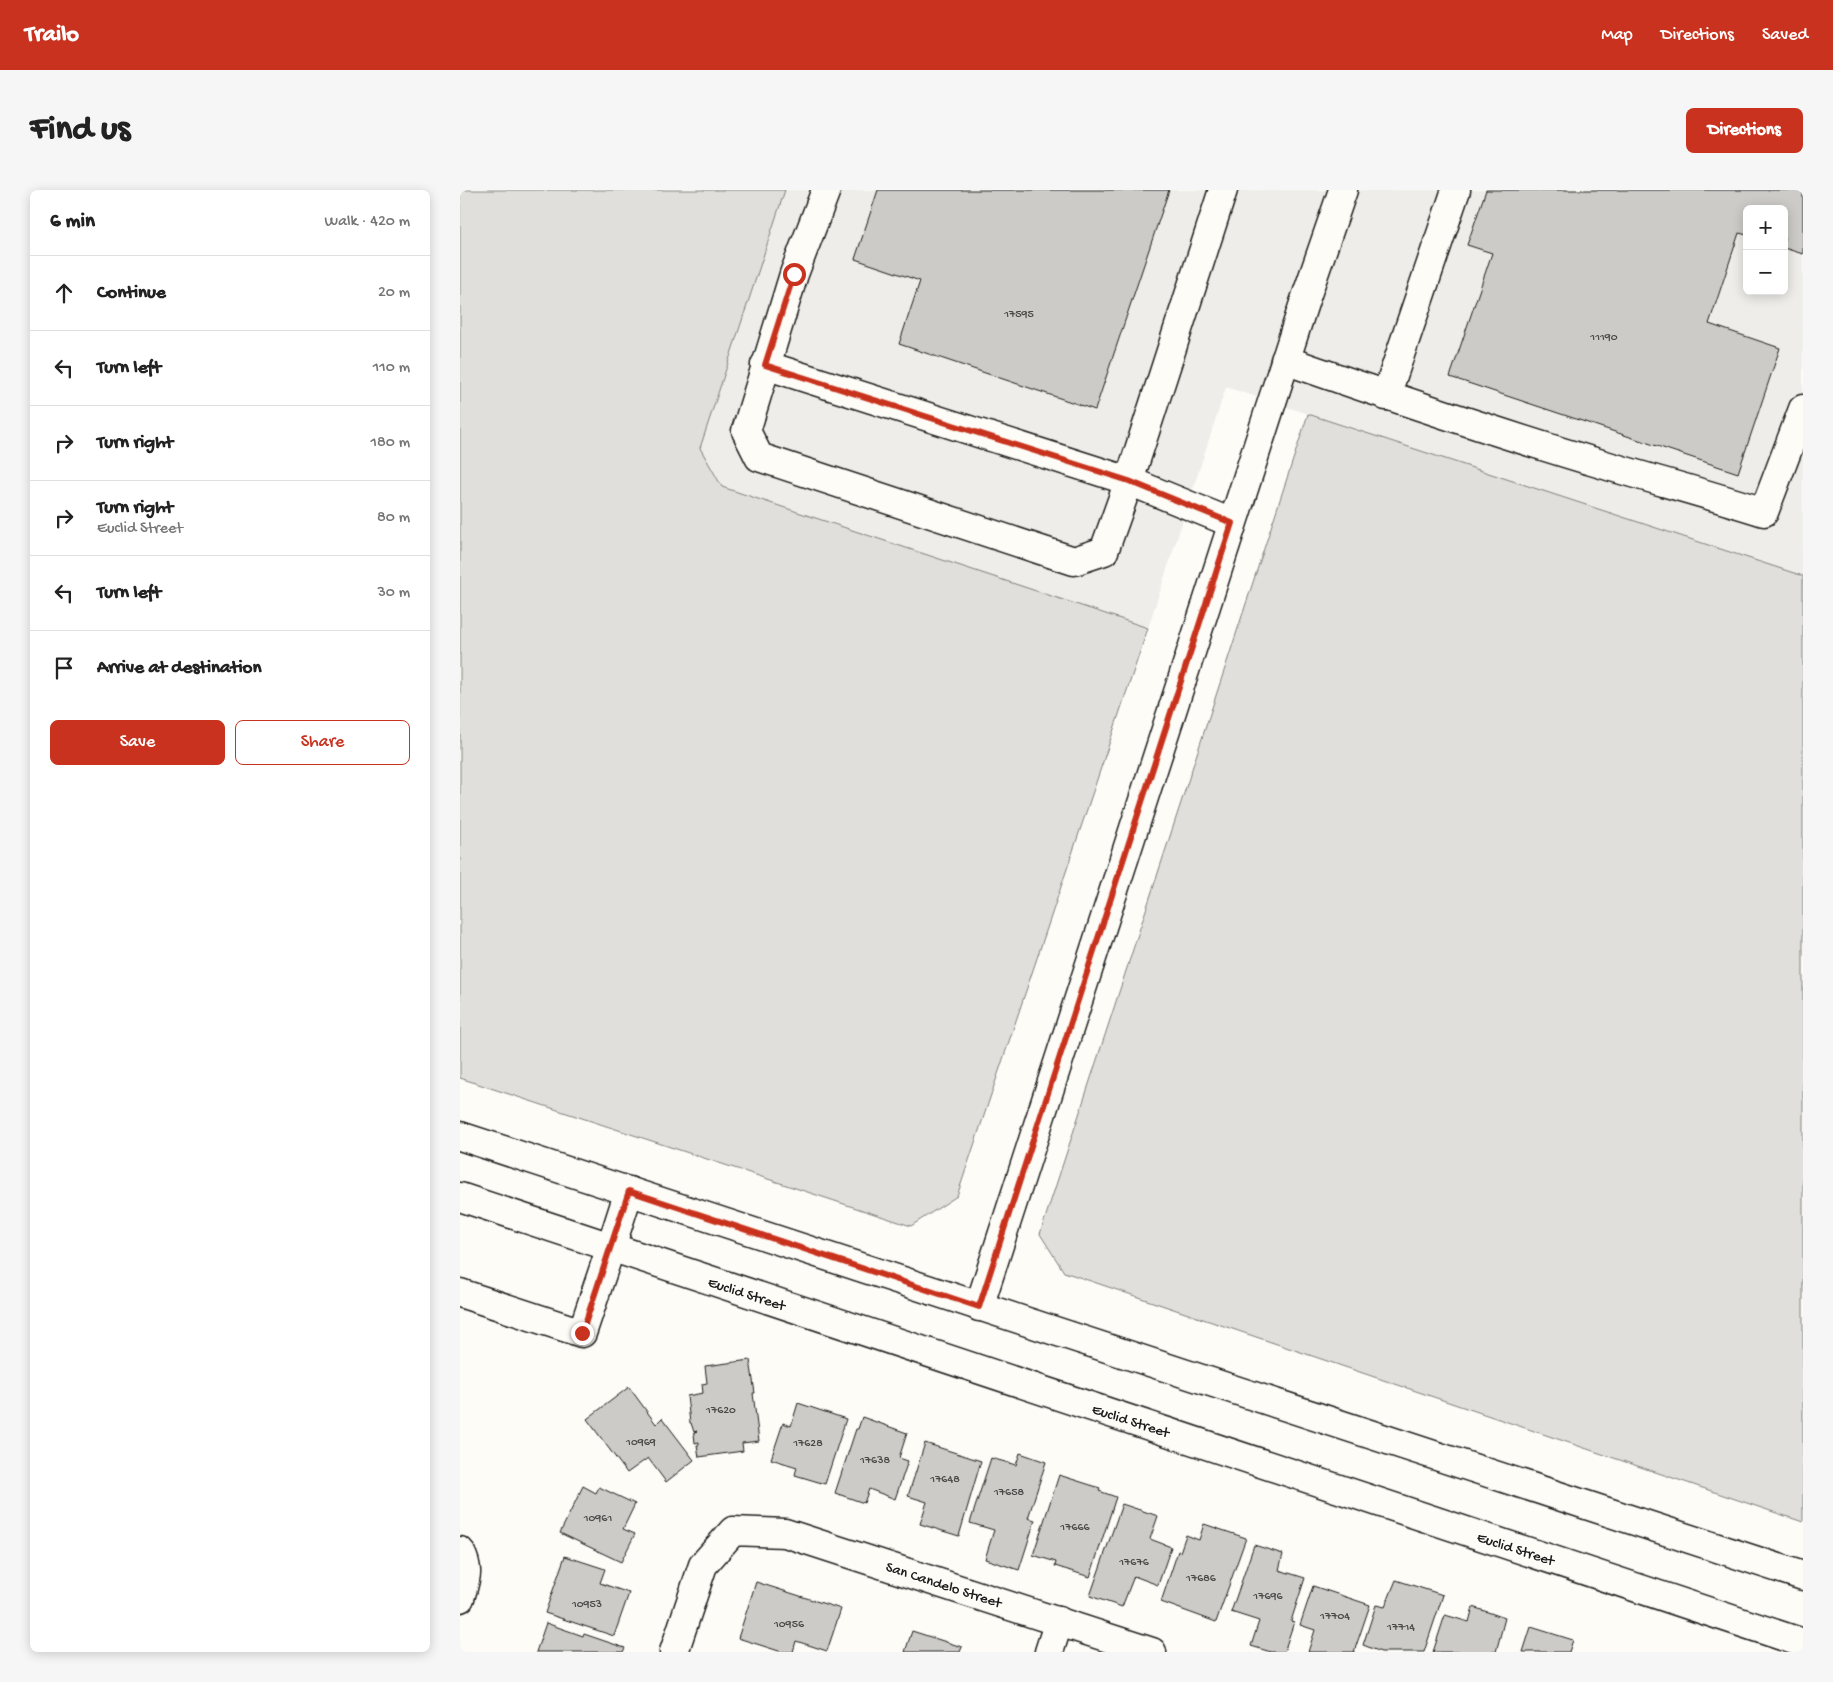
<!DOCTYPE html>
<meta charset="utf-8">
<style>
body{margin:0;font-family:"Gochi Hand",sans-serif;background:#f6f6f6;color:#222}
.controls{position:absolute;right:15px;top:15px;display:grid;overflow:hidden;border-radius:8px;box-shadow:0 2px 12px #0003}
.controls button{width:45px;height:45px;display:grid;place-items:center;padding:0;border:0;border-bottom:1px solid #e0e0e0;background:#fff;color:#222;font:25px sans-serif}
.stop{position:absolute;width:15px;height:15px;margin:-11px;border:4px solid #c8321e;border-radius:50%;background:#fff}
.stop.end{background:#c8321e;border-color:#fff;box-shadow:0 1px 5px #0008}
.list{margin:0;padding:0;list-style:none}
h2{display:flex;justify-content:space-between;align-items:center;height:65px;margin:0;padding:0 20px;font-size:21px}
h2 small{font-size:16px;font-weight:400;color:#767676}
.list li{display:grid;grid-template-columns:32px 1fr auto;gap:15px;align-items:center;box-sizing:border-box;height:75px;padding:0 20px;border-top:1px solid #e0e0e0}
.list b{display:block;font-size:19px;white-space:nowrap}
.list p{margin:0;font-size:16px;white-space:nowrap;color:#767676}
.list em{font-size:16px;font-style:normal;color:#767676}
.actions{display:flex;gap:10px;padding:15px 20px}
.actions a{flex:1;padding:11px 0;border:1px solid #c8321e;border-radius:8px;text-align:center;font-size:18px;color:#c8321e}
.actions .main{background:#c8321e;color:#fff}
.icon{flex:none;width:28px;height:28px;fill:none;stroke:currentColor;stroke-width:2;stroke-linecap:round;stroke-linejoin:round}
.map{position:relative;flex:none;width:1343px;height:1462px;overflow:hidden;border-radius:8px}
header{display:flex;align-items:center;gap:30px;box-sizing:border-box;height:70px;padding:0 25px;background:#c8321e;color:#fff}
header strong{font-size:24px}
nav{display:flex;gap:28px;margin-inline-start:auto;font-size:18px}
.intro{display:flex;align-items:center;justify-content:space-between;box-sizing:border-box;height:120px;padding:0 30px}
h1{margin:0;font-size:35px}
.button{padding:12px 22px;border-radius:8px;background:#c8321e;color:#fff;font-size:18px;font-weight:700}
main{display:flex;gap:30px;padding:0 30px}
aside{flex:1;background:#fff;border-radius:8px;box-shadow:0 2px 12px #0003}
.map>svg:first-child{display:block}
.built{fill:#eeede9;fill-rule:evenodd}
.green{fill:#e0dfdb;stroke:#7e7e7c}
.building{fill:#cccbc8;stroke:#1c1c1c}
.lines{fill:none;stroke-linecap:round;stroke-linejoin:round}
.minor-casing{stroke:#1c1c1c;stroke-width:31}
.major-casing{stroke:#1c1c1c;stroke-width:31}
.minor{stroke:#fdfcf7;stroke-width:28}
.major{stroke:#fdfcf7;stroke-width:28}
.route{stroke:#c8321e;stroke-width:6}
.labels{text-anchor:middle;stroke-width:4.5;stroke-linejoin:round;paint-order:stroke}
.number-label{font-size:12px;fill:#484847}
.street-label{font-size:15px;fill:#1c1c1c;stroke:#fdfcf7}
</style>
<header>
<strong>Trailo</strong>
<nav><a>Map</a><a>Directions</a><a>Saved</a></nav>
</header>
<div class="intro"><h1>Find us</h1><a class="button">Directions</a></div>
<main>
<aside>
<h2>6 min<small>Walk · 420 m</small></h2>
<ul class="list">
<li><svg class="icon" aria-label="ahead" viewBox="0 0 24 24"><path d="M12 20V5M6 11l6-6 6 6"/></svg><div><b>Continue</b></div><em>20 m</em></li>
<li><svg class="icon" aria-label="left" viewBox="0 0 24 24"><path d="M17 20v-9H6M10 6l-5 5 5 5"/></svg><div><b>Turn left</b></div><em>110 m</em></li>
<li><svg class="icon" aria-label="right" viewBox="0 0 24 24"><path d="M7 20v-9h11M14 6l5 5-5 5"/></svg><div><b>Turn right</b></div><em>180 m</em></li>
<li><svg class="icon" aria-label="right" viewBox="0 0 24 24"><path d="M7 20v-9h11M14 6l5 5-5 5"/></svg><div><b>Turn right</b><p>Euclid Street</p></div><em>80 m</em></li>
<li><svg class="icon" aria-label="left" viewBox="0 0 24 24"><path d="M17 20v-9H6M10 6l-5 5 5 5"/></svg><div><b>Turn left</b></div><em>30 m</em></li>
<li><svg class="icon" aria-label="arrive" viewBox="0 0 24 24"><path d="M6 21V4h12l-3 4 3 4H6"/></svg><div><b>Arrive at destination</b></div></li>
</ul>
<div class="actions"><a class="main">Save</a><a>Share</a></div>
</aside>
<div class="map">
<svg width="1343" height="1462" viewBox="0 0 1343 1462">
<rect width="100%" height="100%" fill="#fdfcf7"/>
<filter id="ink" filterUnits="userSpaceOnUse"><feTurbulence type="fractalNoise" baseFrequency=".02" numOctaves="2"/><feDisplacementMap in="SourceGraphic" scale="10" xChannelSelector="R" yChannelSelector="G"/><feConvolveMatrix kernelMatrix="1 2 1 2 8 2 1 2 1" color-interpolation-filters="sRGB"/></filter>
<g filter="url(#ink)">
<path class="built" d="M 325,0 L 1343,0 L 1343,386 L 766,197 L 688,438 L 262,297 L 239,258 ZM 1287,19 L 1324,19 L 1324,101 L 1287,101 Z"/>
<g class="green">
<polygon points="0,0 325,0 240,258 262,297 688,438 497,1006 451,1036 0,888"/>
<polygon points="848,224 1343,386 1343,1332 604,1082 580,1044"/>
</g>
<g class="building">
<polygon points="418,0 709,0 635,220 439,154 460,91 395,69"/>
<polygon points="1026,0 1343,0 1343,64 1324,58 1324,19 1287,19 1287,45 1279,43 1249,134 1320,158 1278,283 990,187 1032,63 1007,55"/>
<polygon points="290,1170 295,1203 293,1203 299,1251 282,1253 283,1261 239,1267 237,1255 239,1255 239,1252 235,1253 234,1243 237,1241 234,1242 231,1233 230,1233 227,1206 243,1203 242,1194 247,1193 245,1176"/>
<polygon points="169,1197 196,1234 202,1228 234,1270 206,1292 188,1268 167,1283 127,1229"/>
<polygon points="338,1213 386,1229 365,1294 335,1285 337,1277 311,1269 323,1233 331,1236"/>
<polygon points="402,1227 447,1243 439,1268 448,1271 435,1309 409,1299 404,1313 375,1303 396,1239 398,1239"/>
<polygon points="465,1253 521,1271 499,1346 460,1334 467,1312 448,1306"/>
<polygon points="560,1263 586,1272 568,1328 575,1330 559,1380 525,1369 534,1340 510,1333 531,1268 556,1275"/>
<polygon points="599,1285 640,1298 639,1301 656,1307 630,1387 595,1376 596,1372 573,1365"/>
<polygon points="123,1296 136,1303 139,1297 175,1314 163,1339 175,1344 161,1372 100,1343"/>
<polygon points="662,1314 698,1326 690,1349 711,1357 698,1395 674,1386 662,1417 630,1406"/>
<polygon points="744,1334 786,1348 756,1432 701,1412 718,1361 720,1362 726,1345 739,1350"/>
<polygon points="794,1355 823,1364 819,1380 845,1388 831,1431 834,1432 824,1462 811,1462 791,1456 799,1431 771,1422"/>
<polygon points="105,1366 145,1379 140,1393 169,1403 154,1446 85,1423"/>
<polygon points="936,1390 983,1405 964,1462 921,1462 903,1455 916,1415 925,1417"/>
<polygon points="296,1392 381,1419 367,1461 336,1451 333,1462 322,1462 278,1448"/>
<polygon points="853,1396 910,1415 894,1462 848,1462 855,1440 840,1435"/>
<polygon points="1013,1417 1045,1428 1036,1462 973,1462 985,1425 1009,1432"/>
<polygon points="86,1433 123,1446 124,1444 165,1458 163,1462 76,1462"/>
<polygon points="1071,1437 1113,1450 1109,1462 1063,1462"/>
<polygon points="452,1441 502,1457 500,1462 445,1462"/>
</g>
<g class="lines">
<g class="minor-casing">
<g id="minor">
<polyline points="366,0 334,84 286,241 299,267 614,371 644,361 669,291 763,0"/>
<path d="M 825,170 C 931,207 1037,243 1145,275 C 1198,291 1251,305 1304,322 L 1343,219"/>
<polyline points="305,175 669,291 772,333"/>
<polyline points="926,206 996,0"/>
<polyline points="0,1103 122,1143 151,1057"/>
<polyline points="519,1117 844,113 883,0"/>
<path d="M 0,1361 C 10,1380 6,1388 0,1408"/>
<polyline points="214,1462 243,1375 273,1341 325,1343 692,1462"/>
<polyline points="589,1462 599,1431"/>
</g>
</g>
<g class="major-casing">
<g id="major">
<polyline points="0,946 1343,1386"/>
<polyline points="0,1007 1343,1453"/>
<polyline points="151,1057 169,1001"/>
</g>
</g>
<use href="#minor" class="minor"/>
<use href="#major" class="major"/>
</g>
</g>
<g class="lines" filter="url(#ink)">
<polyline class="route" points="122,1143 169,1001 519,1117 772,333 669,291 305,175 334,84"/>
</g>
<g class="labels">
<g class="number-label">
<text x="559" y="127">17595</text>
<text x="1144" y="150">11190</text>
<text x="261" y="1223">17620</text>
<text x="181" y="1255">10969</text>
<text x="348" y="1256">17628</text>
<text x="415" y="1273">17638</text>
<text x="485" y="1292">17648</text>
<text x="549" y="1305">17658</text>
<text x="138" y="1331">10961</text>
<text x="615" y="1340">17666</text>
<text x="674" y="1375">17676</text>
<text x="741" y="1391">17686</text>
<text x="808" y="1409">17696</text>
<text x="127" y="1417">10953</text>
<text x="875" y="1429">17704</text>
<text x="329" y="1437">10956</text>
<text x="941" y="1440">17714</text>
</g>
<g class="street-label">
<text transform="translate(287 1103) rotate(18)" y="5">Euclid Street</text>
<text transform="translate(671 1230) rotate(18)" y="5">Euclid Street</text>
<text transform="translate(1056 1358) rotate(18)" y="5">Euclid Street</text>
<text transform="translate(484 1394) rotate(18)" y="5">San Candelo Street</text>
</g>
</g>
</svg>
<div class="controls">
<button>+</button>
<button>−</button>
</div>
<div class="stop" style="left:334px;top:84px"></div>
<div class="stop end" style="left:122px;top:1143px"></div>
</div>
</main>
